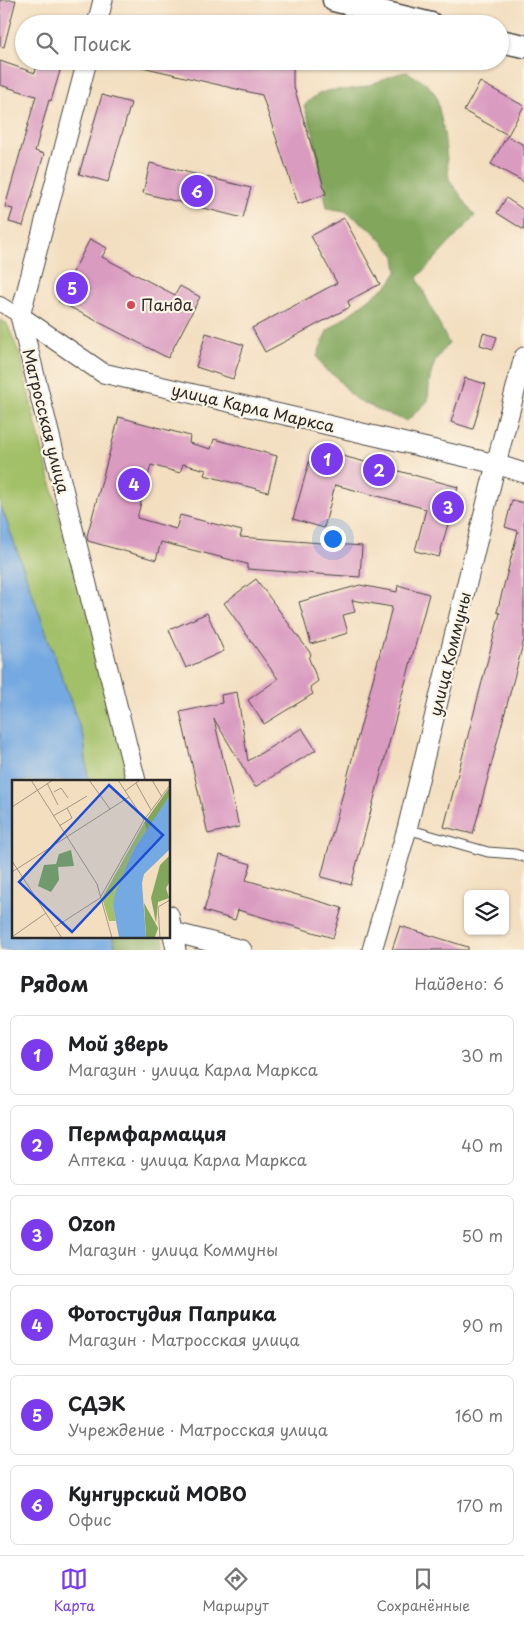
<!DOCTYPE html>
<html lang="ru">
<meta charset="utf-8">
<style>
body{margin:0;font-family:"Playpen Sans",sans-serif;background:#f2f2f2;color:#202124}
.controls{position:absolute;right:15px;bottom:15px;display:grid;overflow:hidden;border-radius:8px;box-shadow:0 1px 4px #0004}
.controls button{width:45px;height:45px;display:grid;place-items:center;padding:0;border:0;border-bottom:1px solid #e0e0e0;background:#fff;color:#202124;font:25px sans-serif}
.you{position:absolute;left:332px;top:538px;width:18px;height:18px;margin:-12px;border:4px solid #fff;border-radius:50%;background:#1a73e8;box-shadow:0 0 0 8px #1a73e833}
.badge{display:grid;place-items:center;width:32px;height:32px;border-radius:50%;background:#7c3aed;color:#fff;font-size:16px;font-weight:700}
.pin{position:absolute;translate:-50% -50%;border:2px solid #fff;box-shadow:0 1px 5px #0006}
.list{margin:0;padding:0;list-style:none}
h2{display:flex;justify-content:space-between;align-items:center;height:65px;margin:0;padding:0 20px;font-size:21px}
h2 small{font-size:16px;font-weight:400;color:#757577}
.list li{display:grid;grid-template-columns:32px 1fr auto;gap:15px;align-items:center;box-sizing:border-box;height:80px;margin:0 10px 10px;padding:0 10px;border:1px solid #e0e0e0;border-radius:8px}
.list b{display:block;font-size:19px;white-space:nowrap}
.list p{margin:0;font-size:16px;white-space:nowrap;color:#757577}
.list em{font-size:16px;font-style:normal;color:#757577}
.icon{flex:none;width:28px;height:28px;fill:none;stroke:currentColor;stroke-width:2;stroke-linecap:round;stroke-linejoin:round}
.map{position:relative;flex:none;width:524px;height:950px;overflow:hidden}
.search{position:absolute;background:#fff;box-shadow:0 1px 4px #0004;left:15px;right:15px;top:15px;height:55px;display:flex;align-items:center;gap:12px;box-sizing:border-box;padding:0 18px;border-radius:28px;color:#757577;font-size:19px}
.sheet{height:605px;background:#fff}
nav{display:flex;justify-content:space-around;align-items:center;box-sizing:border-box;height:70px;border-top:1px solid #e0e0e0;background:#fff;font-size:14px;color:#757577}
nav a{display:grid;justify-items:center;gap:2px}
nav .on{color:#7c3aed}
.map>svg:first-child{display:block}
.green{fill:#a2c067;stroke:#667649}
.forest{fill:#81a65c;stroke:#566844}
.water{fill:#74a9e1;stroke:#506a86}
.building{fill:#da9bc1}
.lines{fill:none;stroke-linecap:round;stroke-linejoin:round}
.service-casing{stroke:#494641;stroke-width:11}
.pedestrian-casing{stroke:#494641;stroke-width:16}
.minor-casing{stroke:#494641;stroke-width:21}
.tertiary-casing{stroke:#494641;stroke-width:25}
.service{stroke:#fff;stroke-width:9}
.pedestrian{stroke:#fff;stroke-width:14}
.minor{stroke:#fff;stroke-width:19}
.tertiary{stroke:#fff;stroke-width:22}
.poi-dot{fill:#d1495b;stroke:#fcf5e5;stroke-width:2}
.labels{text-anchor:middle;stroke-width:4.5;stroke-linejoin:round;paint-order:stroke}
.poi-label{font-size:16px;fill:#2b2b2b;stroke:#fcf5e5;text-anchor:start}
.street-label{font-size:16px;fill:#2b2b2b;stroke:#fcf5e5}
.inset-road{fill:none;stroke:#a39684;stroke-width:1}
.view{fill:#1d4ed8;fill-opacity:0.15;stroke:#1d4ed8;stroke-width:2.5}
.inset-edge{fill:none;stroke:#2b2b2b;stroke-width:2.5}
</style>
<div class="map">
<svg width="524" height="950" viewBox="0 0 524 950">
<rect width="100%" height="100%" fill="#fcf5e5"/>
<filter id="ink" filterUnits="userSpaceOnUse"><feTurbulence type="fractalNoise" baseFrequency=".02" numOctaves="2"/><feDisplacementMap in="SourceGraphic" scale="10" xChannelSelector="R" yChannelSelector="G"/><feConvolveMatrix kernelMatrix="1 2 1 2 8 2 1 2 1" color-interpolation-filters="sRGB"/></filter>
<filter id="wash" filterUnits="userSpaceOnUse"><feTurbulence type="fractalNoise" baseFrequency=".0096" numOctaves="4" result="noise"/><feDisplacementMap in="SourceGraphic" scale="20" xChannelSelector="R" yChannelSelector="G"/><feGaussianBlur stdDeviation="1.12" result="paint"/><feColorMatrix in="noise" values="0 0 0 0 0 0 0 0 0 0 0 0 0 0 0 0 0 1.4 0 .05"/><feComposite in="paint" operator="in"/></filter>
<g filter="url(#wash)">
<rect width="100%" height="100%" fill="#f3dec0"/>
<polygon class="green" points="0,320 7,324 20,355 33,413 66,543 115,697 129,781 88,781 84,739 0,503"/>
<g class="forest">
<path d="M 407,72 L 427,84 L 436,95 L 444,132 L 449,179 L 475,216 L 417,278 L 449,344 C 430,363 430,375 428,401 L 407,421 L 382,412 L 354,398 L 336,377 L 324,369 L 317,356 L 327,331 L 389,284 L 397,272 L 395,256 L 372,230 L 345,211 L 327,208 L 313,133 L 304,106 C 326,82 338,94 362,87 C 379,83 390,74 407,72 Z"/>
<polygon points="112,936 163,936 165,950 116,950"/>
</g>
<polygon class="water" points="0,503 84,739 88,781 14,781 14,936 112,936 116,950 0,950"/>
<g id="blocks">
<g class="building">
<polygon points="0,0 16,0 4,47 0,46"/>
<polygon points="0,61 35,73 38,61 63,61 51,101 49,100 35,151 44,154 23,226 9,222 13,209 5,207 36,96 0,85"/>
<polygon points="139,61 291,61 290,64 293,65 293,84 326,194 298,204 262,95 138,66"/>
<polygon points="480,82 524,106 508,135 464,111"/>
<polygon points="102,95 131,103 108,182 79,174"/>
<polygon points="507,136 524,145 524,182 491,164"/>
<polygon points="150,163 251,188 243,218 143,193"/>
<polygon points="506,198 524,210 524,230 497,213"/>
<polygon points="344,218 380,284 348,301 350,307 265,352 252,328 337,283 311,236"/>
<polygon points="90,239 107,248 102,257 175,295 180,286 200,297 168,358 58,301"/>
<polygon points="206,333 244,345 233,379 196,367"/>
<polygon points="483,333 497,337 493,349 480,345"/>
<polygon points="465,378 486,384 473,429 451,422"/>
<polygon points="119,417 190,436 189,443 211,449 214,439 277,456 268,492 204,475 206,470 183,464 180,473 151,465 137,518 176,529 180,515 242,531 240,537 362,546 360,577 247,569 247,564 161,542 156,560 88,541 87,536"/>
<polygon points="313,448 458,487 439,557 415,551 426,509 401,502 335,485 324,528 293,519"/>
<polygon points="512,500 524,503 524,640 473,834 444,827 500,613 497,612 518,531 505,527"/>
<polygon points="256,579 311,654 309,659 318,681 310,687 313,694 264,724 248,700 278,679 224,603"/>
<polygon points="360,585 397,592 398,585 429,594 351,885 321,877 392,607 352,600 355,612 343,615 348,633 311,644 299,602"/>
<polygon points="207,613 224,651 186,668 169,630"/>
<polygon points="237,692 248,761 302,728 316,750 255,787 214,719 239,827 208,834 180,712 222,703 221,695"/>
<polygon points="220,855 251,864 246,880 342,908 333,938 238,910 235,920 204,911"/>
<polygon points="400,926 468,947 468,950 392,950"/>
</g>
</g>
</g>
<g filter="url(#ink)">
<use href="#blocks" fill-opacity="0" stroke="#494641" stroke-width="1"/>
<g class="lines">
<g class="service-casing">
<polyline id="service" points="407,829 488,852 515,854 524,857"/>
</g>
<g class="pedestrian-casing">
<polyline id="pedestrian" points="0,304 20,316"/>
</g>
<g class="minor-casing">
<g id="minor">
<polyline points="97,24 103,0"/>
<polyline points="87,61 20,316 136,781"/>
<polyline points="20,316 103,373 496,464 524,473"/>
<polyline points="169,915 176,950"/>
<polyline points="173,932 242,950"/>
<polyline points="372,950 407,829 496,464 524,357"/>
</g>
</g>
<g class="tertiary-casing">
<g id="tertiary">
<polyline points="334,0 431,24"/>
<polyline points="500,41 524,46"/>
</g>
</g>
<use href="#service" class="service"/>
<use href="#pedestrian" class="pedestrian"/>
<use href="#minor" class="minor"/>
<use href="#tertiary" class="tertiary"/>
</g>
</g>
<circle class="poi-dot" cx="131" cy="305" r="5"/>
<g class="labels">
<g class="poi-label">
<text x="141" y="311">Панда</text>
</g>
<g class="street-label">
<text transform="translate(253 408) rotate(13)" y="6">улица Карла Маркса</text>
<text transform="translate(46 421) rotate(76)" y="6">Матросская улица</text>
<text transform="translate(450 654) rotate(-76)" y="6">улица Коммуны</text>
</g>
</g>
<g transform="translate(12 780)">
<rect width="158" height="158" fill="#f3dec0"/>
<path d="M 132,43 L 135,51 L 122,69 L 101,126 L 104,141 L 97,141 L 90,118 Z" fill="#a2c067"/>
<path d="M 157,8 L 157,17 L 135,51 L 132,43 ZM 59,70 L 62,86 L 46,87 L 47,100 L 39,112 L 26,106 L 32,85 L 44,84 L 47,74 ZM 157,76 L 157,103 L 154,108 L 157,118 L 146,122 L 144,143 L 139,118 L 148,85 ZM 132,123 L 146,148 L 143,157 L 134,157 Z" fill="#81a65c"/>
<path d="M 157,17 L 157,70 L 132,94 L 130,103 L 134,157 L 107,157 L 101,126 L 103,114 L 122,69 Z" fill="#74a9e1"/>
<path class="inset-road" d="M 19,0 L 85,104 L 100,158M 77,0 L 98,29M 106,0 L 132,40M 140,0 L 150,17M 35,3 L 46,25M 124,3 L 139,30M 113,11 L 128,0M 42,12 L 49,8 L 56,18M 0,27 L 41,0M 41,36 L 55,28M 47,46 L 60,38 L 55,28 L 75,16M 0,81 L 50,158M 0,92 L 117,17M 43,147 L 88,118 L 132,40 L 158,5M 0,157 L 34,133M 148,158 L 146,127 L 158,120"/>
<path class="view" d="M 97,5 L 151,55 L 60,152 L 7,102 Z"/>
<rect width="158" height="158" class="inset-edge"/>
</g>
</svg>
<div class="controls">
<button><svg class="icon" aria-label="layers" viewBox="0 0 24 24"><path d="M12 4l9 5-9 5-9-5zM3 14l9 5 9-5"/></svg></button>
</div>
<div class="you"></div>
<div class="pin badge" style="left:327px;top:459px">1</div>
<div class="pin badge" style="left:379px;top:470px">2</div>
<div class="pin badge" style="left:448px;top:507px">3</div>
<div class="pin badge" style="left:134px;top:484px">4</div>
<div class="pin badge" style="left:72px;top:288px">5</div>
<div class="pin badge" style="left:197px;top:191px">6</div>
<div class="search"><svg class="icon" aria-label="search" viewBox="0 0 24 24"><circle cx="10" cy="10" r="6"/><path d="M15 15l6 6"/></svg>Поиск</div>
</div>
<section class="sheet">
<h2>Рядом<small>Найдено: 6</small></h2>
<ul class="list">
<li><span class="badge">1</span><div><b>Мой зверь</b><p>Магазин · улица Карла Маркса</p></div><em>30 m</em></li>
<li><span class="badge">2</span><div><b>Пермфармация</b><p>Аптека · улица Карла Маркса</p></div><em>40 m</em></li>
<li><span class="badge">3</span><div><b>Ozon</b><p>Магазин · улица Коммуны</p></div><em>50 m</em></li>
<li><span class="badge">4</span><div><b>Фотостудия Паприка</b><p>Магазин · Матросская улица</p></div><em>90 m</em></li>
<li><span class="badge">5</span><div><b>СДЭК</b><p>Учреждение · Матросская улица</p></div><em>160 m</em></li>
<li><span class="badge">6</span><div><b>Кунгурский МОВО</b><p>Офис</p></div><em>170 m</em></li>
</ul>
</section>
<nav>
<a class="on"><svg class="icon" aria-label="map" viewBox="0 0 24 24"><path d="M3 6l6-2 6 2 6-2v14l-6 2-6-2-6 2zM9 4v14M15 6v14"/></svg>Карта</a>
<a><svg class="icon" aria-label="directions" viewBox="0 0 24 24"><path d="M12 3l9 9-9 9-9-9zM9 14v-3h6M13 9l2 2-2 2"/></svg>Маршрут</a>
<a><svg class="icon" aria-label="saved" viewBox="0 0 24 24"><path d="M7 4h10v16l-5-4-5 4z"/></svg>Сохранённые</a>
</nav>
